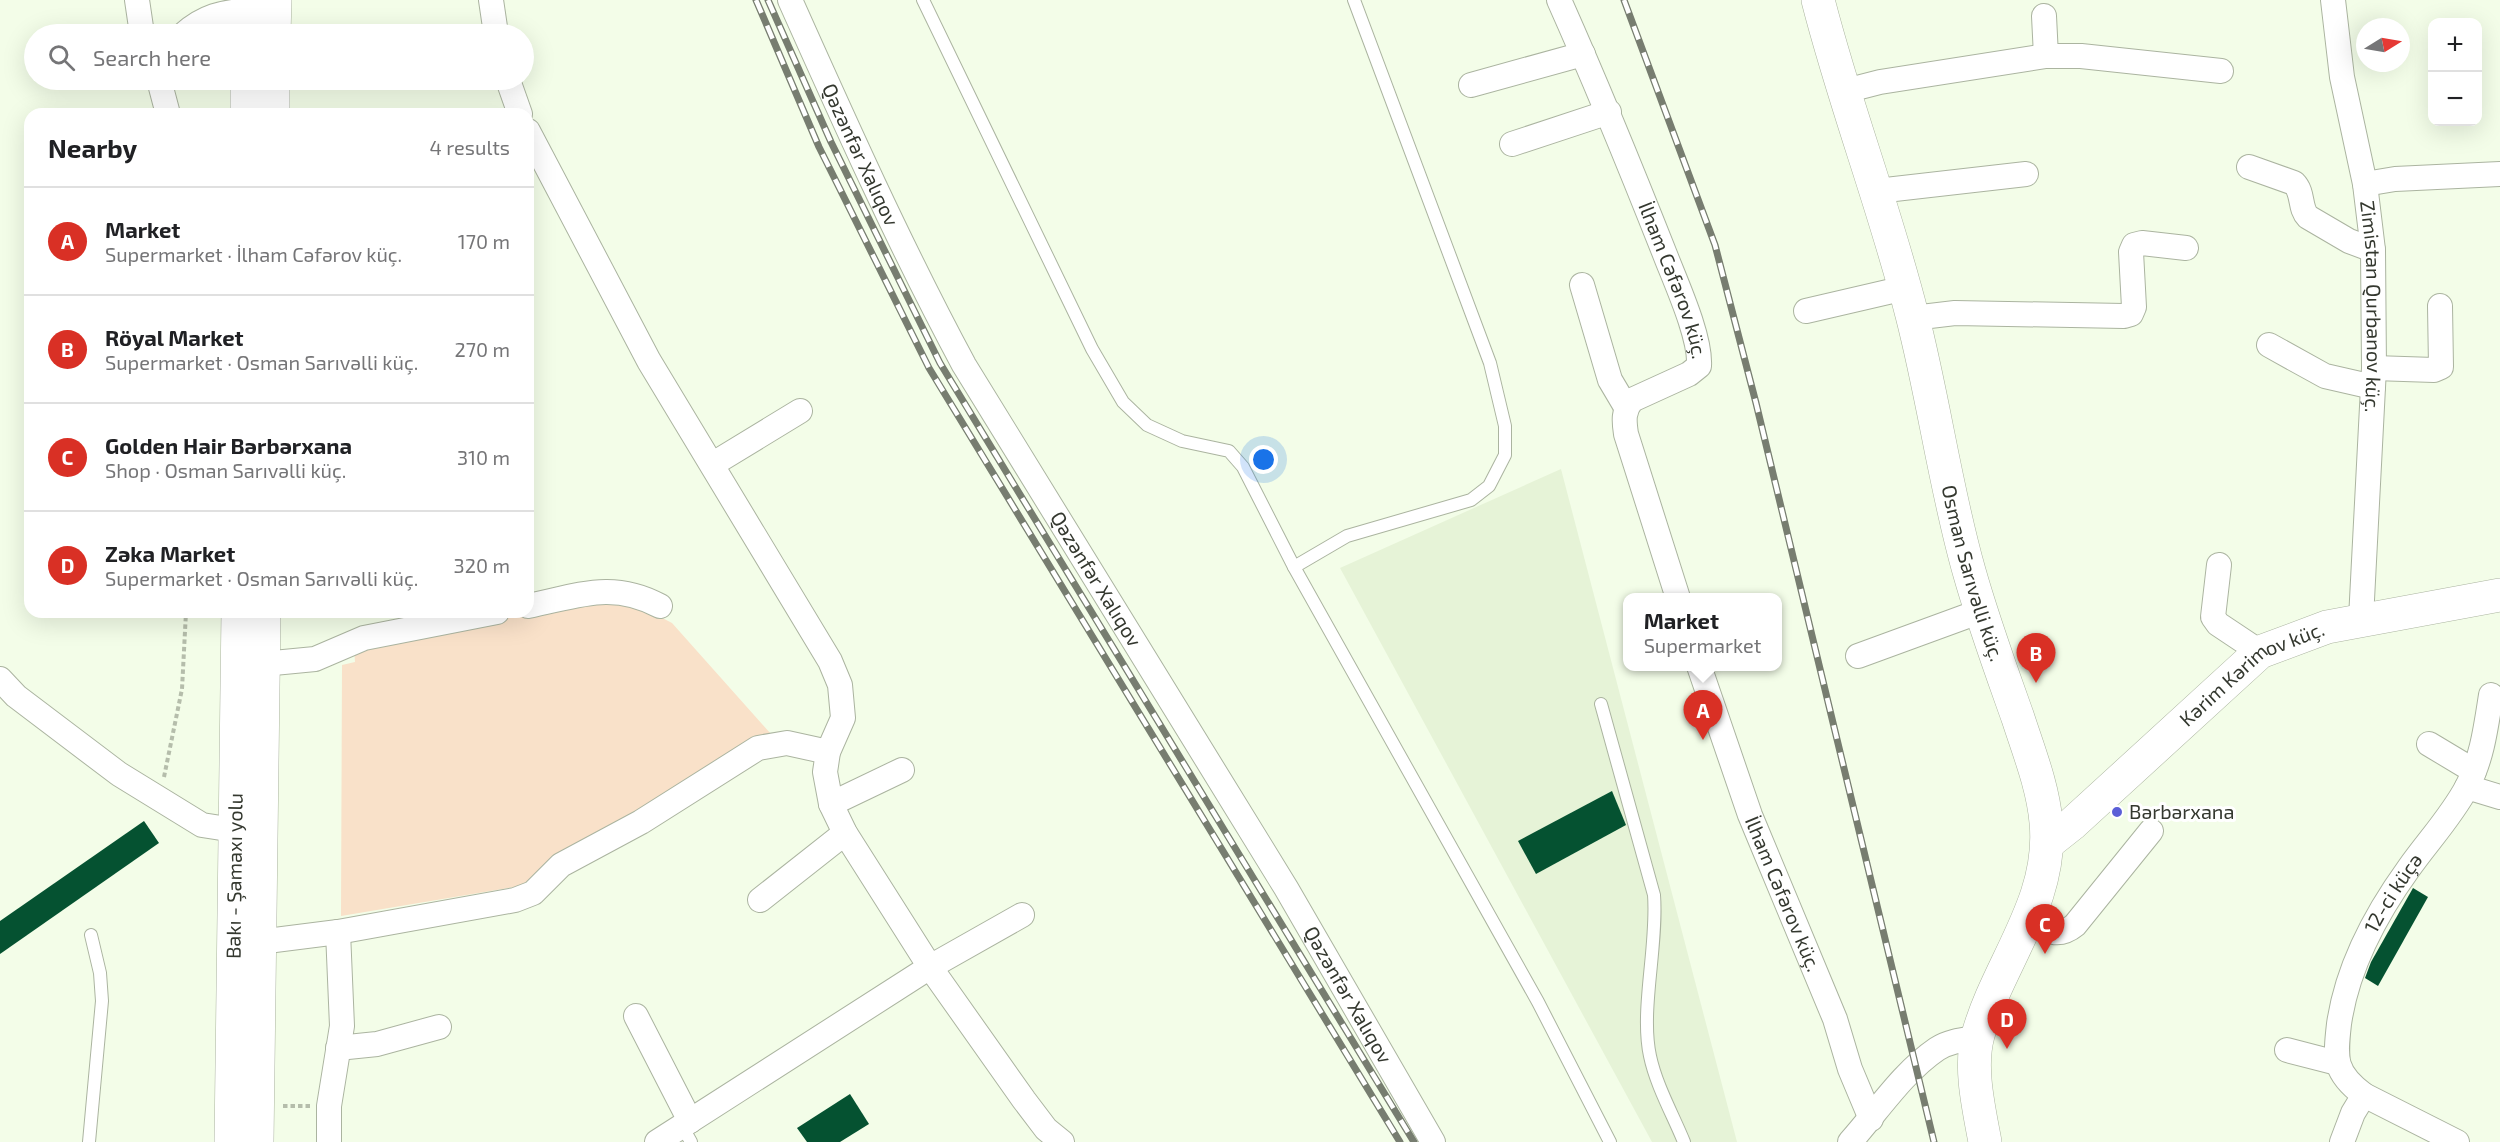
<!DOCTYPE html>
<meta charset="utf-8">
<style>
body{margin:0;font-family:"Exo 2",sans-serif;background:#f2f2f2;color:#202124}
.controls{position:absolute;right:18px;top:18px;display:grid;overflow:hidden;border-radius:12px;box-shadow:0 6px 24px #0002}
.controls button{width:54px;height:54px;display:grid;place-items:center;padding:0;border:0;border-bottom:2px solid #e0e0e0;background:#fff;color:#202124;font:30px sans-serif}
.compass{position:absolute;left:2356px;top:18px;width:54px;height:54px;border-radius:50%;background:#fff;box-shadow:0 6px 24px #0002;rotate:79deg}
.you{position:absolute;left:1264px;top:460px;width:21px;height:21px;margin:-15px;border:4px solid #fff;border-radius:50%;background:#1a73e8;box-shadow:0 0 0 9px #1a73e833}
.badge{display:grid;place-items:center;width:39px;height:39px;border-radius:50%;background:#d93025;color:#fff;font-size:20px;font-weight:700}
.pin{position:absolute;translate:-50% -50px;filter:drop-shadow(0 2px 3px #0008)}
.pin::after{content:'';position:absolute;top:32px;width:21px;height:18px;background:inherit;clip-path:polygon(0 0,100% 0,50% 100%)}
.popup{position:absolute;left:1623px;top:593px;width:159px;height:78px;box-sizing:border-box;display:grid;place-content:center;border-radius:12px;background:#fff;filter:drop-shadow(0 2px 4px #0005);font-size:20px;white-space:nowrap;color:#757577}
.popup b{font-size:22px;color:#202124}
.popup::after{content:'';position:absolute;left:50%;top:100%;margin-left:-12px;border:12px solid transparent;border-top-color:#fff}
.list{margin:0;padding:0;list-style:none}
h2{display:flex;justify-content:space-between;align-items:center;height:78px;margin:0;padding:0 24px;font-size:26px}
h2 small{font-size:20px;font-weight:400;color:#757577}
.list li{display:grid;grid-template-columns:39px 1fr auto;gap:18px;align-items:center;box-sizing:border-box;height:108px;padding:0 24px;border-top:2px solid #e0e0e0}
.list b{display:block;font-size:22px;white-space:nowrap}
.list p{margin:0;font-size:20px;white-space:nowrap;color:#757577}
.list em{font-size:20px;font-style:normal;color:#757577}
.icon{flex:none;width:33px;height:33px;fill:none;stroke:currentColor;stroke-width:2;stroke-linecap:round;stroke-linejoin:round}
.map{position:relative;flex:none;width:2500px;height:1142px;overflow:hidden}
.search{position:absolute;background:#fff;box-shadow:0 6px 24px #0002;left:24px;top:24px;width:510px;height:66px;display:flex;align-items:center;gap:15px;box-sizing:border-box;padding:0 21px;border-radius:33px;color:#757577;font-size:22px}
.panel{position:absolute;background:#fff;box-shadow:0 6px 24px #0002;left:24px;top:108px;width:510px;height:510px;border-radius:18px}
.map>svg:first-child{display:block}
.built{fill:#e6f3d7}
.green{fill:#f9e1c9}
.building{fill:#055231}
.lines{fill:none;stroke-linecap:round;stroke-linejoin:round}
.lane-casing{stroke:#abb4a0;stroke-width:14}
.street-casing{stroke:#abb4a0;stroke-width:26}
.secondary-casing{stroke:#abb4a0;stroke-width:34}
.highway-casing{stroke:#abb4a0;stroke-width:34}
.path{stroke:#b5bdab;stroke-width:4;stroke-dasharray:4.5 3;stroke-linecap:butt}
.lane{stroke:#fff;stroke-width:12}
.street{stroke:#fff;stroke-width:24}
.secondary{stroke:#fff;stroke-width:33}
.highway{stroke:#fff;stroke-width:33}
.rail-casing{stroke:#777d70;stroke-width:7}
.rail{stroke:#fff;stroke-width:4.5;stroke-dasharray:14;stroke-linecap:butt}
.poi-dot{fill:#5b5fd7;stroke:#fff;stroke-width:2}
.labels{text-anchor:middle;stroke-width:6;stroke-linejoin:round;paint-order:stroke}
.street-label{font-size:20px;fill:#34382f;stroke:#fff}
.poi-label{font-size:20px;fill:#34382f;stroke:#fff;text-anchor:start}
</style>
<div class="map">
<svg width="2500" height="1142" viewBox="0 0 2500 1142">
<rect width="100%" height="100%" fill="#f3fde8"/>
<polygon class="built" points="1561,469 1737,1142 1652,1142 1340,568"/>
<polygon class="green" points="624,598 672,623 771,734 532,884 341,916 342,665 355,662 354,647 601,599"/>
<g class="building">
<polygon points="1612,791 1626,825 1536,874 1518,841"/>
<polygon points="144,821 159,843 0,954 0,921"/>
<polygon points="2413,888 2428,897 2378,986 2365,978 2371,962"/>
<polygon points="850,1094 869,1124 840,1142 807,1142 797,1128"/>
</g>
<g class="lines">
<g class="lane-casing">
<g id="lane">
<polyline points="923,0 1092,349 1123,402 1147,425 1182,441 1229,451 1243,467 1294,567 1538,1002 1610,1142"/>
<polyline points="1294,567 1347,536 1471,500 1489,486 1505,455 1505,426 1490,363 1354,0"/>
<path d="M 1601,704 L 1654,895 C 1658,945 1640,1010 1650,1056 C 1656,1085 1673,1115 1684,1142"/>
<polyline points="682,1126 691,1142"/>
<polyline points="89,1142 102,1001 100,973 91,935"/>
</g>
</g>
<g class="street-casing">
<g id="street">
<polyline points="137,0 142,34"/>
<polyline points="491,0 496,34"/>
<path id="s1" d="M 790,0 C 845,123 900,246 964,365 L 1286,888 L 1433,1142"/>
<path id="s2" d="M 1559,0 C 1597,85 1632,171 1666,257 C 1677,285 1701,338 1699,366 L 1689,374 L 1632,400 C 1623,411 1624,421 1626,434 L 1678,598"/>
<path id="s3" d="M 2333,0 L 2342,77 L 2365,184 L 2373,250 L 2374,368 L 2361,619"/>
<polyline points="2044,16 2046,56"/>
<path d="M 184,34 C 203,17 223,11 249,11"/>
<polyline points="159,80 168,114"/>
<polyline points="508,80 520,114"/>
<polyline points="1471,85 1583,54"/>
<polyline points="1845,91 1880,82 2046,56 2081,56 2221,71"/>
<polyline points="528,131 649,361 830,661 840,685 843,718 828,752 825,772 831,804 845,833 930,967 1024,1100 1046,1129 1062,1142"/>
<polyline points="1512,144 1609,112"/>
<path d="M 2249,167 L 2294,183 C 2304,193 2299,208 2308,217 L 2349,241 L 2373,250"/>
<polyline points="2365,184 2395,179 2500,174"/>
<polyline points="1877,191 2026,174"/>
<polyline points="1582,285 1610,380 1626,407"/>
<polyline points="1806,311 1905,288"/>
<polyline points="1913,318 1955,313 2124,316 2131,314 2134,307 2131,252 2134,245 2142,243 2186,248"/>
<polyline points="2269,345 2325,376 2373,387"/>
<polyline points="2374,368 2434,370 2441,367 2440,306"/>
<polyline points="713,464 800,411"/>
<polyline points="2219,565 2213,617 2218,624 2260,652"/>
<path d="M 528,606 C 578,596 612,580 660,606"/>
<polyline points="1858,656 1981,611"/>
<polyline points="263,664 315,659 364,638 497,612"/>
<path id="s4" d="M 1699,666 L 1750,815 L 1835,1019 L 1850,1069 L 1871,1119"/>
<polyline points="0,679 16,696 119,774 202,825 234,830"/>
<polyline points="2429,744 2474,771"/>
<polyline points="2467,787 2500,797"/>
<polyline points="831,804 902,770"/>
<polyline points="760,900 845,833"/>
<path d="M 2028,922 C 2046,930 2058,939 2075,925 L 2151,831"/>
<polyline points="259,942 338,932 515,900 533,893 561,865 641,822 758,748 787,743 828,752"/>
<polyline points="636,1016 690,1121"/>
<polyline points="338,1048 377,1044 439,1027"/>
<polyline points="2287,1050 2337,1063"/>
<path id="s5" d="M 2364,1095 C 2334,1073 2335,1059 2339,1024 C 2347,968 2375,915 2409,868 C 2428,841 2451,817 2467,787 C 2482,759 2486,727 2491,695"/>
<polyline points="329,1142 329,1106 342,1026 338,932"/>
<polyline points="657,1142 930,967 1022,915"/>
<path d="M 1850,1142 C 1877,1112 1903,1072 1937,1049 C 1949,1041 1963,1040 1977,1038"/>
<polyline points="2342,1142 2353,1113 2364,1095 2457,1142"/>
</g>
</g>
<g class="secondary-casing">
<g id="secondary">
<path id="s6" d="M 1818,0 C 1845,106 1885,208 1912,315 C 1934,400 1945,487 1969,571 C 1983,621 2001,670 2018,718 C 2029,752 2043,787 2046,822 C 2054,901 1998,963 1978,1035 C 1969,1068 1979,1109 1985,1142"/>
<path id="s7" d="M 2048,843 L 2072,824 L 2260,652 L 2327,627 L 2500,595"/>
</g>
</g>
<g class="highway-casing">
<g id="highway">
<polyline points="248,34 249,0"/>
<polyline points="274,34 275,0"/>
<polyline points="247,114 247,80"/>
<polyline points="273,114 273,80"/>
<path id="s8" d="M 231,1142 L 238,612"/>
<polyline points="257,1142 264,612"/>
</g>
</g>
<g class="path">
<polyline points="164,777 182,689 186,612"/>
<polyline points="283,1106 310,1106"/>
</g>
<use href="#lane" class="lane"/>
<use href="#street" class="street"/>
<use href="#secondary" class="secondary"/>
<use href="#highway" class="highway"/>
<g class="rail-casing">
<g id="rail">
<polyline points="756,0 819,147 929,368 1400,1142"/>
<polyline points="768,0 831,142 940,363 1414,1142"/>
<polyline points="1624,0 1715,245 1756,403 1934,1142"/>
</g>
</g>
<use href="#rail" class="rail"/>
</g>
<circle class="poi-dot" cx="2117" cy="812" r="6"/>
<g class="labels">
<g class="street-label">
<text dy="7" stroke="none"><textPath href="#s1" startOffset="170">Qəzənfər Xalıqov</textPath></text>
<text dy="7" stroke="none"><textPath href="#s2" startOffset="303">İlham Cəfərov küç.</textPath></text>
<text dy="7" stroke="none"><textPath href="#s3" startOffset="310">Zimistan Qurbanov küç.</textPath></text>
<text dy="7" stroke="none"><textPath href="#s6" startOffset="594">Osman Sarıvəlli küç.</textPath></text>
<text dy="7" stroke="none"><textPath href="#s1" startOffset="656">Qəzənfər Xalıqov</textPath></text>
<text dy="7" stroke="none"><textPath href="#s7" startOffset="267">Kərim Kərimov küç.</textPath></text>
<text dy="7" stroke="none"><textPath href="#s8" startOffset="266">Bakı - Şamaxı yolu</textPath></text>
<text dy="7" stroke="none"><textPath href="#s4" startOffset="243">İlham Cəfərov küç.</textPath></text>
<text dy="7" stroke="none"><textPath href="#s5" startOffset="224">12-ci küçə</textPath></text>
<text dy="7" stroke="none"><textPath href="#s1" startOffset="1142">Qəzənfər Xalıqov</textPath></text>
</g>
<g class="poi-label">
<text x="2129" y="819">Bərbərxana</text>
</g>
</g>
</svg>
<div class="controls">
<button>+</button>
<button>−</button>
</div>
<svg class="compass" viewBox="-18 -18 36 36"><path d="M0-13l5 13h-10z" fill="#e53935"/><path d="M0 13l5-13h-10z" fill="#757577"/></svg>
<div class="you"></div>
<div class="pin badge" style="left:1703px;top:740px">A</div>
<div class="popup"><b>Market</b>Supermarket</div>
<div class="pin badge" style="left:2036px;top:683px">B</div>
<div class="pin badge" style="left:2045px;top:954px">C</div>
<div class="pin badge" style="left:2007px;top:1049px">D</div>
<div class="search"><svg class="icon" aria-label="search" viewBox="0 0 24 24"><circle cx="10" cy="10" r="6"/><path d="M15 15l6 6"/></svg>Search here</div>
<section class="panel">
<h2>Nearby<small>4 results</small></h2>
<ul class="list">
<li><span class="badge">A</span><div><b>Market</b><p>Supermarket · İlham Cəfərov küç.</p></div><em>170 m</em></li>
<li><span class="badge">B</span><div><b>Röyal Market</b><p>Supermarket · Osman Sarıvəlli küç.</p></div><em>270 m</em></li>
<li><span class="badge">C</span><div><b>Golden Hair Bərbərxana</b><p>Shop · Osman Sarıvəlli küç.</p></div><em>310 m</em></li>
<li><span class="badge">D</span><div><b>Zəka Market</b><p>Supermarket · Osman Sarıvəlli küç.</p></div><em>320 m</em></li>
</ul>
</section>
</div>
